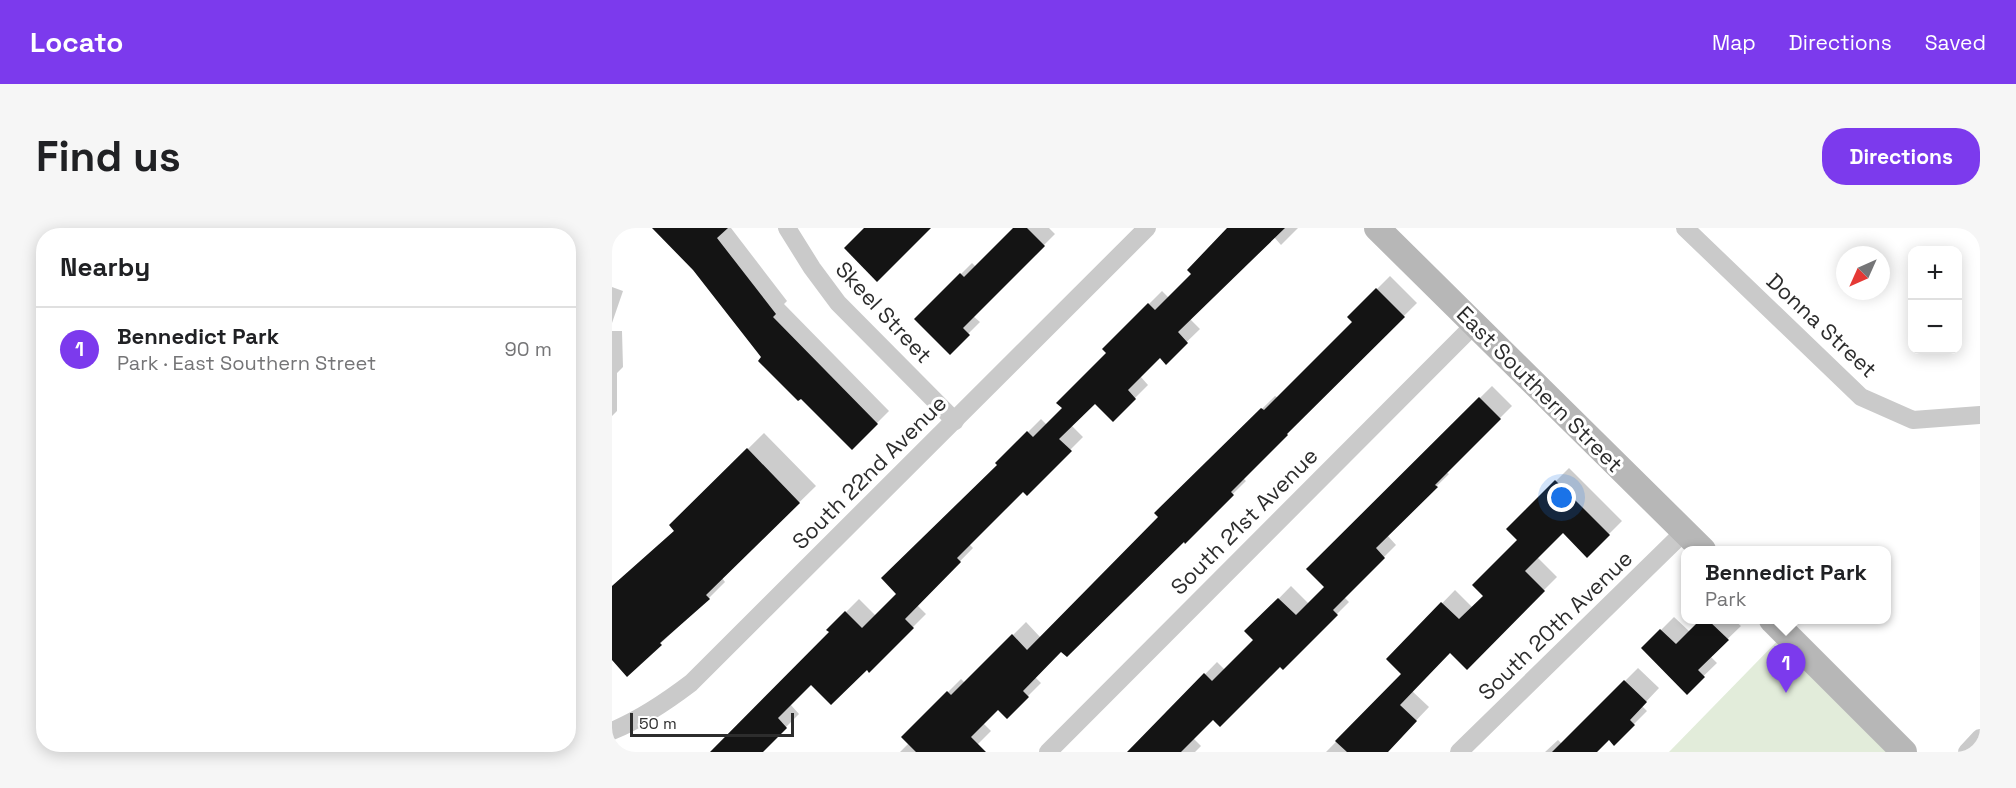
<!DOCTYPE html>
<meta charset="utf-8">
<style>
body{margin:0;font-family:"Space Grotesk",sans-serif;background:#f6f6f6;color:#202124}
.controls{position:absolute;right:18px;top:18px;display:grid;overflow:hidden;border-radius:12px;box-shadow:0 3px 15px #0003}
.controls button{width:54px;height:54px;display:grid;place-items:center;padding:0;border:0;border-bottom:2px solid #e0e0e0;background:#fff;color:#202124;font:30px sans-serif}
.compass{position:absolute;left:1224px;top:18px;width:54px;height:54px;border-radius:50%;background:#fff;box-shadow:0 3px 15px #0003;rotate:225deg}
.scale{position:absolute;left:18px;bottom:15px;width:164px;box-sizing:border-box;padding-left:6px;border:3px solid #2d2d2d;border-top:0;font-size:16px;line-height:21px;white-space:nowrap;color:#2d2d2d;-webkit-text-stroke:4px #fff;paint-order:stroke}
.you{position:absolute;left:950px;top:270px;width:21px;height:21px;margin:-15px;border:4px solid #fff;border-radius:50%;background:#1a73e8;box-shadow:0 0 0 9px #1a73e833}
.badge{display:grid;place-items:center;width:39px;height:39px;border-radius:50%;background:#7c3aed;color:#fff;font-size:20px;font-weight:700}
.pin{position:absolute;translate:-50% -50px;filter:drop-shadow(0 2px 3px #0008)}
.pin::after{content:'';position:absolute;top:32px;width:21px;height:18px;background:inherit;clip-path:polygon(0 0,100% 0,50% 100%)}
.popup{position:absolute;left:1069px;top:318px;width:210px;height:78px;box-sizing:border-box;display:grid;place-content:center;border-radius:12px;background:#fff;filter:drop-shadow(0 2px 4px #0005);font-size:20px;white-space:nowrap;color:#757577}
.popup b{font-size:22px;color:#202124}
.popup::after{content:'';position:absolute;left:50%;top:100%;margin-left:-12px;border:12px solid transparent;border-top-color:#fff}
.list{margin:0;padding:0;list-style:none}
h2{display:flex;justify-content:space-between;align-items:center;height:78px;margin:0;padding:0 24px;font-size:26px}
h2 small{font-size:20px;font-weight:400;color:#757577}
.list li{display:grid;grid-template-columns:39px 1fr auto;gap:18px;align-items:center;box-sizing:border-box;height:84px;padding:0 24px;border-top:2px solid #e0e0e0}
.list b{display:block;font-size:22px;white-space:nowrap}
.list p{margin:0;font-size:20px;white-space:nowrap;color:#757577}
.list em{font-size:20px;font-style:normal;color:#757577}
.map{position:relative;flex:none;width:1368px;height:524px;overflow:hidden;border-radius:24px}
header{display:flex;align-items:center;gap:36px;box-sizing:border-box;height:84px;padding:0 30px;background:#7c3aed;color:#fff}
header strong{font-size:28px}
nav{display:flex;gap:33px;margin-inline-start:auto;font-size:21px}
.intro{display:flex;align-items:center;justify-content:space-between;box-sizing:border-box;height:144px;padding:0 36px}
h1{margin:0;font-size:42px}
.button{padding:15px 27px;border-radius:24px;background:#7c3aed;color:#fff;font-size:21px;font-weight:700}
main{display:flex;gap:36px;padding:0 36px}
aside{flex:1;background:#fff;border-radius:24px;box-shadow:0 3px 15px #0003}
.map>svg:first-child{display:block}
.green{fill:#e2ecda}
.shadow{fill:#0003}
.building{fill:#141414}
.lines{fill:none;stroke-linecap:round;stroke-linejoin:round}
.street{stroke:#cacaca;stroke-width:18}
.secondary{stroke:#b7b7b7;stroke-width:26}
.labels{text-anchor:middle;stroke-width:6;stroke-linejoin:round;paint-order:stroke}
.street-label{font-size:22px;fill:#2d2d2d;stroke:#fff}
</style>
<header>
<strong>Locato</strong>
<nav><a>Map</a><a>Directions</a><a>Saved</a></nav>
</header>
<div class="intro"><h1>Find us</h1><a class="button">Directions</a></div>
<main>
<aside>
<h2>Nearby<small></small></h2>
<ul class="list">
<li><span class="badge">1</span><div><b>Bennedict Park</b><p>Park · East Southern Street</p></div><em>90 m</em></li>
</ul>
</aside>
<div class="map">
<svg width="1368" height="524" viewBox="0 0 1368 524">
<rect width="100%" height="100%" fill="#fff"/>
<polygon class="green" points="1173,405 1291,524 1057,524"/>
<g class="shadow">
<polygon points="42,0 119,0 175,73 172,76 277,183 240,220 151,129 82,41"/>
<polygon points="403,0 437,0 443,6 361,88 368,94 338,124 304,91 360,35 364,39"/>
<polygon points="618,0 686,0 669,17 662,9 577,90 588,101 554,134 548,128 528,148 536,157 501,192 483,173 459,197 471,209 415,265 411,262 357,316 361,320 305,377 314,386 257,443 255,440 199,455 178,476 187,486 149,524 105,524 103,522 219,404 216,402 247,371 264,388 286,366 387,237 385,235 429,191 435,197 452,180 496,125 492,121 550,63 557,70 582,46"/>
<polygon points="778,48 805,75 687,192 631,250 634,253 573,313 572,312 449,422 423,449 429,455 395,489 386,480 371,495 379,503 358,524 288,524 297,515 291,509 349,451 353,455 414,394 429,410 548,289 544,285 663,168 666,170 742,94 737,89"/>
<polygon points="0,59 11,63 0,95"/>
<polygon points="0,103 10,103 11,139 5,145 5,183 0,188"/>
<polygon points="880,158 900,178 834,244 837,246 775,307 784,317 732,369 737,374 671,440 668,437 601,490 581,510 589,518 583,524 517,524 605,434 613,442 643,412 635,403 679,358 697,376 714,359 696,341"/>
<polygon points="152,205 204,258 110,350 113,354 97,370 15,447 0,430 0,358 63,302 59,297"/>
<polygon points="957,240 1010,293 975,328 951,303 925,329 945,349 855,439 839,423 800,463 817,479 774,524 766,524 764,522 762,524 714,524 791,446 776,431 843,362 861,380 873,368 907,312 896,301"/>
<polygon points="1062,389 1078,404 1091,392 1122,392 1129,398 1098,428 1105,435 1075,464 1031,420"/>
<polygon points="1026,440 1047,460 1030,478 1035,483 1002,516 997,510 983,524 933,524 946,512 950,516"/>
</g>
<g class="building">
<polygon points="40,0 116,0 105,10 164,86 161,89 266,196 240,222 189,171 186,173 146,133 149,129 81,42"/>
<polygon points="252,0 319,0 265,54 232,20"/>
<polygon points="401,0 415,0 433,18 351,100 358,107 338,127 302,91 348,45 352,49"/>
<polygon points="615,0 673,0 566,104 576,115 554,137 548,130 516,162 524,171 501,194 483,176 447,211 460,223 415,268 411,264 345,330 349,334 293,391 302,400 257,445 255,442 219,477 199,457 166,490 175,500 151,524 98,524 217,404 214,402 233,383 250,400 284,366 269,350 385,237 383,235 415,203 421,209 450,180 444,175 494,125 490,121 536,75 543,82 579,46 575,42"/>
<polygon points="764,60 793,89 675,206 676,207 619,264 622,267 573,316 572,314 455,429 449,424 411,463 417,469 395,491 386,482 359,509 374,524 304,524 289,509 335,463 339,467 400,406 415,422 546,289 542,285 649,180 652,182 740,94 735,89"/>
<polygon points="867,169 889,191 823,257 826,259 764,320 773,330 721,382 726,387 671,442 668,439 608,499 601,492 569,524 515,524 592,445 600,453 641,412 632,403 666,370 684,387 712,359 694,341"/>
<polygon points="135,220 188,275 94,367 98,371 48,415 50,417 15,449 0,432 0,358 62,303 57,297"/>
<polygon points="943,252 998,307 975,330 951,305 913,343 933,363 855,442 838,425 788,477 805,493 776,524 735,524 723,513 789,446 774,431 829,374 847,391 871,368 860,357 905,312 894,301"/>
<polygon points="1088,392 1096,392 1117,412 1086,442 1093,449 1075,467 1029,420 1048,401 1064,416"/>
<polygon points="1012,452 1035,474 1018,492 1023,497 1002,518 997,512 985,524 940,524"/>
</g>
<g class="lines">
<g class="street">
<polyline points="175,0 200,40 226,75 343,193"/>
<polyline points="1073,0 1249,169 1301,192 1368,187"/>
<path d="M 0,503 C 29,491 54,474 79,455 L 535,0"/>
<polyline points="436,524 863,96"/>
<polyline points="847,524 1072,304"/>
<polyline points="1355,524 1368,510"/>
</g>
<g class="secondary">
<polyline points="765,0 1091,322"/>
<polyline points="1160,392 1292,524"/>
</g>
</g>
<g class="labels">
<g class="street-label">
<text transform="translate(272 84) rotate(47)" y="8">Skeel Street</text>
<text transform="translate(1210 97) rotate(43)" y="8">Donna Street</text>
<text transform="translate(928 161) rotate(45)" y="8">East Southern Street</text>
<text transform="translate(257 244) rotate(-45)" y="8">South 22nd Avenue</text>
<text transform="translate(632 293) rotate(-45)" y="8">South 21st Avenue</text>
<text transform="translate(943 397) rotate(-44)" y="8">South 20th Avenue</text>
</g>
</g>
</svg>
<div class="controls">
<button>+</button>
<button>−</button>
</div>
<svg class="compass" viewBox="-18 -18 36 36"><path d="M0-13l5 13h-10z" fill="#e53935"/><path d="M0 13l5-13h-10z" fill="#757577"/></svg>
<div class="scale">50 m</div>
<div class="you"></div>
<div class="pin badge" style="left:1174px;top:465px">1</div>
<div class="popup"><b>Bennedict Park</b>Park</div>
</div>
</main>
